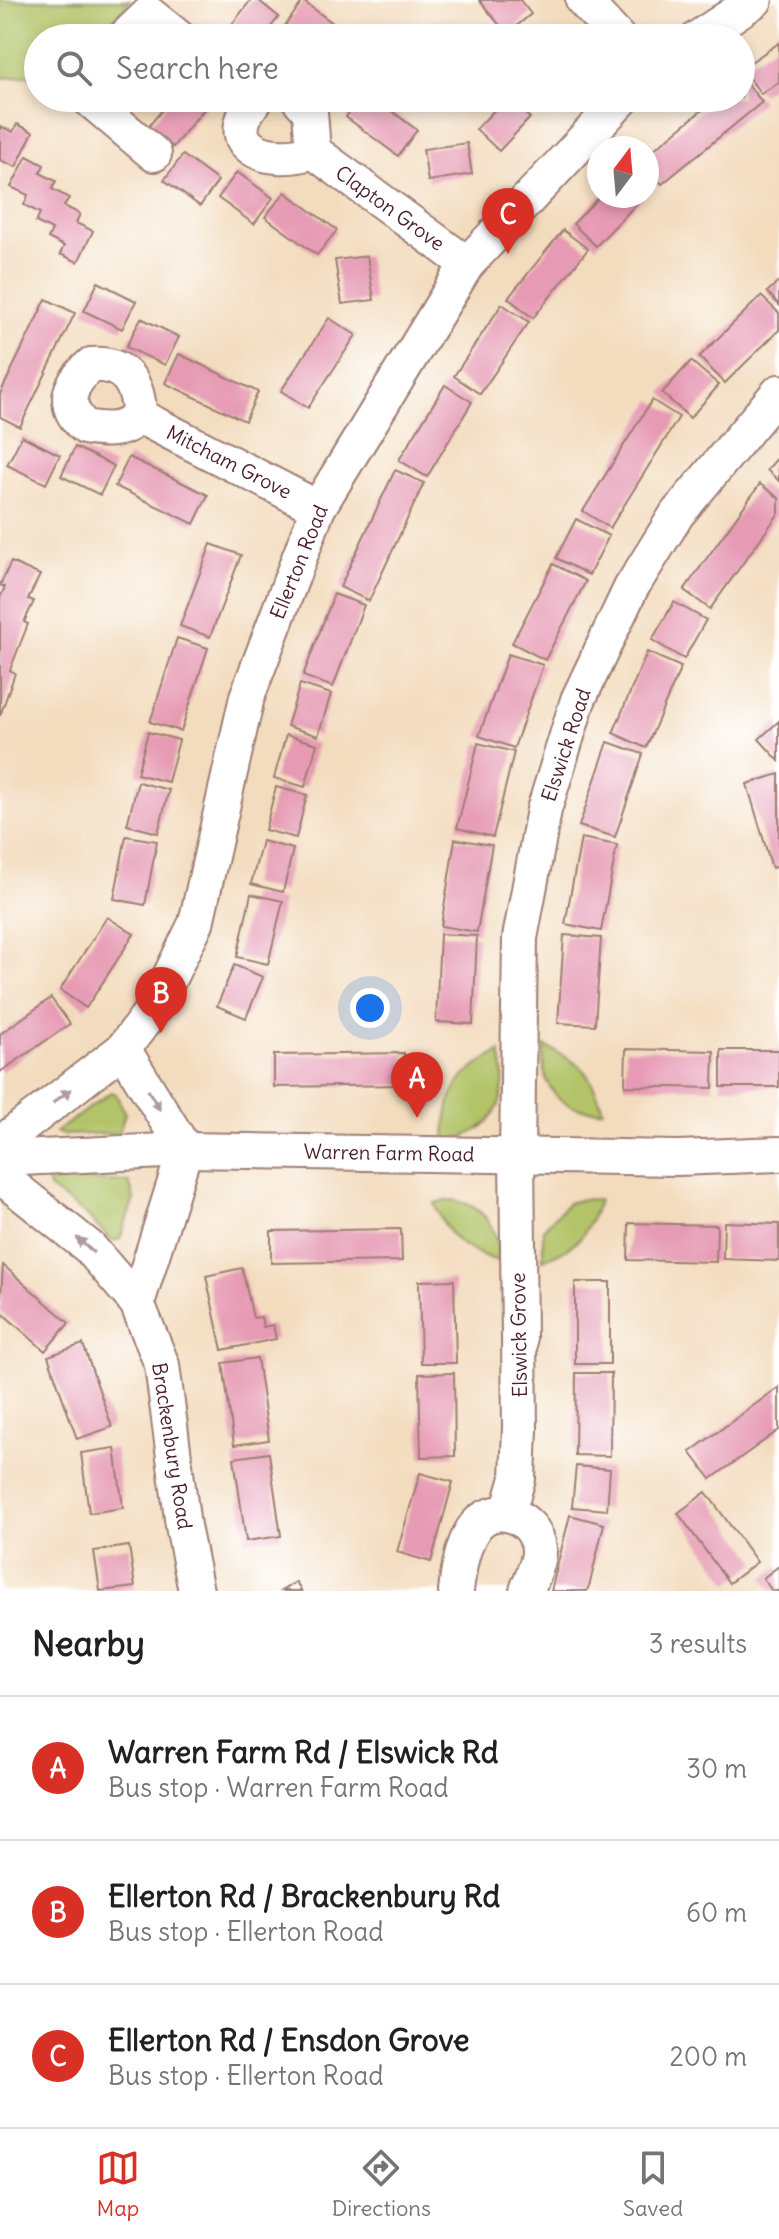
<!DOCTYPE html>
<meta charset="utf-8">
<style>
body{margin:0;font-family:Delius,sans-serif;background:#f6f6f6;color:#202124}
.compass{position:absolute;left:587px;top:136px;width:72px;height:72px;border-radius:50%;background:#fff;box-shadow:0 4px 12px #0003;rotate:16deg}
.you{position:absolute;left:370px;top:1008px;width:28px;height:28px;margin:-20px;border:6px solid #fff;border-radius:50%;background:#1a73e8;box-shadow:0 0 0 12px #1a73e833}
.badge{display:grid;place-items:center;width:52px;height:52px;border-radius:50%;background:#d93025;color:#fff;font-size:26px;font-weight:700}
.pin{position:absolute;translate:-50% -66px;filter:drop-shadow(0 2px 4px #0008)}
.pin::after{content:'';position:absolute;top:42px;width:28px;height:24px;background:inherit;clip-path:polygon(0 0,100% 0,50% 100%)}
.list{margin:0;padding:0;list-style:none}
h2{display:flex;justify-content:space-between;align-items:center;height:104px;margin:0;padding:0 32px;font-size:34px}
h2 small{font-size:26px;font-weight:400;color:#757577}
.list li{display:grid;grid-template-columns:52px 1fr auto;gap:24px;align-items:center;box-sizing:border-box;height:144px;padding:0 32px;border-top:2px solid #e0e0e0}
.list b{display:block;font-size:30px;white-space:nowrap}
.list p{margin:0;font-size:26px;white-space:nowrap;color:#757577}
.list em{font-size:26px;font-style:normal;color:#757577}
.icon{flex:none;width:44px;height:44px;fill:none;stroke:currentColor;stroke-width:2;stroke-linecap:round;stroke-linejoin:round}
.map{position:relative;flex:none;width:779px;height:1591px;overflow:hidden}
.search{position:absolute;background:#fff;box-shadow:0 4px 12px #0003;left:24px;right:24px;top:24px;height:88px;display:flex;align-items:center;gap:20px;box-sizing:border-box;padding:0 28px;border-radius:44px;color:#757577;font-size:30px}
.sheet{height:536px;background:#fff}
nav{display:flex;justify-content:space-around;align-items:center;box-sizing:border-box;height:112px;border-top:2px solid #e0e0e0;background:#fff;font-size:22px;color:#757577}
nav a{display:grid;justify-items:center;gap:4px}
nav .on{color:#d93025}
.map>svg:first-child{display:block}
.green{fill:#b2c367;stroke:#7e7149;stroke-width:2}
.building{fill:#e69ab3}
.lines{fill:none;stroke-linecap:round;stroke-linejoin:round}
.minor-casing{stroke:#9e7e74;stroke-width:38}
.minor{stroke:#fff;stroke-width:34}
.oneway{fill:#ae9aa0}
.labels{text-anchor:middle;stroke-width:7;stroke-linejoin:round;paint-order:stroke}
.street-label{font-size:20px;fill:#4a1f2b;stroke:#fff}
</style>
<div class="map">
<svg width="779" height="1591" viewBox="0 0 779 1591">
<rect width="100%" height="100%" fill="#fff"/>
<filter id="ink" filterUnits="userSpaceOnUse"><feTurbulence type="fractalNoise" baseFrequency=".0125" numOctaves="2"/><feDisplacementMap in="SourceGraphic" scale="16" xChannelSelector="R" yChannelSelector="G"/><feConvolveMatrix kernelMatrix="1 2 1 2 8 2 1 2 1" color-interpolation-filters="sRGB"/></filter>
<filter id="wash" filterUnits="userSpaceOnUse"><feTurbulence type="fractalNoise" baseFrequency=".006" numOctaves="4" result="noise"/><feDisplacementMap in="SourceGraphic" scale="32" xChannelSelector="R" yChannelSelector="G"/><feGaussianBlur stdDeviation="1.8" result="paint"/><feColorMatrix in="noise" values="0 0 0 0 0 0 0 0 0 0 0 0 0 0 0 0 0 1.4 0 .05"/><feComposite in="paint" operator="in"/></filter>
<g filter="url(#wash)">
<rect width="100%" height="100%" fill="#f3dcbe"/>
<g class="green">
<polygon points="0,0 130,0 98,38 38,38 38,75 0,78"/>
<path d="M 544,1046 C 582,1063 590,1071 603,1110 C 560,1113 539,1088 544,1046 Z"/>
<path d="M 500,1052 C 511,1099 496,1133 445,1141 C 447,1091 456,1075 500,1052 Z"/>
<polygon points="111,1092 116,1094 125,1113 119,1133 63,1135 56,1132"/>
<polygon points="47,1178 129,1182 134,1199 120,1239 112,1241 85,1214 49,1188"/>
<path d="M 583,1199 L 599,1200 C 586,1237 579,1245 543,1260 L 543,1229 L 568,1203 Z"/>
<path d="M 452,1200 C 485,1205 499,1230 498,1261 C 459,1248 450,1240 434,1203 Z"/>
</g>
<g id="blocks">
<g class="building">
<polygon points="251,0 258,0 279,17 262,38 221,38"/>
<polygon points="479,0 520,0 531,14 507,34"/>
<polygon points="303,1 338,27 330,38 300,38 284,27"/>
<polygon points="779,43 779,82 761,94 742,68"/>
<polygon points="741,76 762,102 662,184 647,167 647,155 717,98 741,98"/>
<polygon points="172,98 213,98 173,147 148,127"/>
<polygon points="360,98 374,98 417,130 398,156 346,117"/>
<polygon points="506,98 530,118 499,151 476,129"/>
<polygon points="17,124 33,132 16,167 0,160 0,126 13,132"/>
<polygon points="467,143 472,174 428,181 423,149"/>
<polygon points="183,155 218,181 200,206 164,180"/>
<polygon points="27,156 44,165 40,173 56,181 52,189 69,198 64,206 80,214 76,223 93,231 78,262 60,254 64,246 48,238 52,230 36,222 40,213 24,205 28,195 11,187"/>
<polygon points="237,172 273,198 254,224 218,198"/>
<polygon points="647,174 656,183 647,193"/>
<polygon points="285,192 337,230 317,255 265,217"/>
<polygon points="600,196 644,196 596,246 573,224"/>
<polygon points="563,230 588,249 533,318 508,298"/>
<polygon points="367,256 374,300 342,304 335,260"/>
<polygon points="779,281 779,305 767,292"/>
<polygon points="98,282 136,301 122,329 84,311"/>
<polygon points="761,296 779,313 779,330 725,383 699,357"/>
<polygon points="46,299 75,313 20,427 0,417 0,394"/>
<polygon points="502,304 529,322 480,394 454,376"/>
<polygon points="141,318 179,337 165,365 126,347"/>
<polygon points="329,318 356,335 308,408 281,391"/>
<polygon points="179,354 258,392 245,421 165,383"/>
<polygon points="691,361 719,385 690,418 662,393"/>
<polygon points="445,385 472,402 427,477 399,460"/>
<polygon points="652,400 679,417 610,528 583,511"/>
<polygon points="22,436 60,455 46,484 7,465"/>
<polygon points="75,447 114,466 100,495 61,476"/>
<polygon points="779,456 779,481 767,470"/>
<polygon points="129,457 208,495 194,524 115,486"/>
<polygon points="395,470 424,483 369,601 340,587"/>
<polygon points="760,484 779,498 779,513 710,609 684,590"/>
<polygon points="576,519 609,536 589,575 556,558"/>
<polygon points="211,544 241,555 210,637 180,626"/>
<polygon points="11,562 40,575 28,599 34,601 24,622 28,624 10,670 15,673 0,716 0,598 5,587 0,585"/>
<polygon points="553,564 586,581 545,660 512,643"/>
<polygon points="334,594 364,605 333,687 303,676"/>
<polygon points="674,602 706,620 684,659 652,640"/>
<polygon points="177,638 208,648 181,731 150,722"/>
<polygon points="647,652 681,667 646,748 613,733"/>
<polygon points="508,654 543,665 514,748 479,736"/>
<polygon points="300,684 331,694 318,736 287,726"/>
<polygon points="779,721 779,761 759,739"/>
<polygon points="148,732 179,740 168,782 137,774"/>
<polygon points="286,735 317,744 305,787 274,778"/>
<polygon points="608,742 643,754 615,837 579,826"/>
<polygon points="478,743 514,752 493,837 457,828"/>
<polygon points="779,774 779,866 772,868 747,784"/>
<polygon points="138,782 169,790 158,833 127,825"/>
<polygon points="276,787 307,795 296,838 265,830"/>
<polygon points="126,836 157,841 145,905 114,899"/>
<polygon points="581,838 617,845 601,931 565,924"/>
<polygon points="455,839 492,845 477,932 441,926"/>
<polygon points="262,841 293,849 283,892 251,884"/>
<polygon points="251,894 283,901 268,964 237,957"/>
<polygon points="107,917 134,934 86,1008 60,990"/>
<polygon points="440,934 477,936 473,1024 436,1022"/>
<polygon points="564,935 601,938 595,1025 558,1023"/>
<polygon points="234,965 263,977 246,1018 217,1006"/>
<polygon points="51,998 70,1024 0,1072 0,1034"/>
<polygon points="626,1049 714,1051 713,1088 625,1086"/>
<rect x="721" y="1050" width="58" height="37"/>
<polygon points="404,1053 405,1085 274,1087 274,1055"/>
<polygon points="724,1222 779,1224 779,1261 723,1259"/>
<polygon points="629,1223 717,1225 716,1262 628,1260"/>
<polygon points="401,1229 402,1261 271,1263 271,1231"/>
<polygon points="3,1265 69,1323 45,1351 0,1311"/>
<polygon points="242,1268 253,1318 261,1317 263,1327 273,1325 276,1339 222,1350 206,1276"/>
<polygon points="454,1280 456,1363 421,1363 419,1281"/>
<rect x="575" y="1282" width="35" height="82"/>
<polygon points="83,1344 112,1427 77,1439 48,1356"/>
<polygon points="257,1358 269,1440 234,1445 223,1363"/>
<polygon points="454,1373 455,1456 421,1457 419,1374"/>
<polygon points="576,1373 611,1373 610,1456 575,1455"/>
<polygon points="779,1387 779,1430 711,1479 690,1452"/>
<polygon points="115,1448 123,1508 89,1513 81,1453"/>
<polygon points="269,1453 281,1536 246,1541 234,1458"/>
<polygon points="576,1466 610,1469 607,1510 572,1507"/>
<polygon points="420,1473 453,1482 431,1562 397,1552"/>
<polygon points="706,1492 757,1562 729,1583 678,1513"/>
<polygon points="570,1515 604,1524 590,1583 587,1591 551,1591"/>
<polygon points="129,1546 135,1587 100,1591 94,1551"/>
<polygon points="779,1566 779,1591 772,1591 763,1578"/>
<polygon points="296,1582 301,1591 281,1591"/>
</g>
</g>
</g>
<g filter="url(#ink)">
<use href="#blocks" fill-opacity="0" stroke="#9e7e74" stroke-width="2"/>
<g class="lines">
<g class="minor-casing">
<g id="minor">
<polyline points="583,0 618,38"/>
<polyline points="124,38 149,14 179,38"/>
<polyline points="698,38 755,0"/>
<polyline points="88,98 154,154"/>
<path d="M 257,98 C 214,146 269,167 313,151"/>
<polyline points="298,98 310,112 313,151"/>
<polyline points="313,151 467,264"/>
<path d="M 139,416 C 125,432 105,431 85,427 C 61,405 68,385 91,365 C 125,362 139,384 139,416 L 318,508"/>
<polyline points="123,1049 185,1150"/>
<polyline points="0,1144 123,1049 156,1005 196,923 247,697 318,508 467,264 623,98"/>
<polyline points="0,1159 185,1150 678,1158 779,1154"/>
<polyline points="0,1176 90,1248 137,1303 162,1365 183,1526 196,1591"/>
<polyline points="137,1303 185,1150"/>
<polyline points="508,1513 518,1478 520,1428 517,1155 520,938 544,810 578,700 631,588 677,514 779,392"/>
<path d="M 456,1591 C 458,1573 462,1547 472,1531 C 491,1499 536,1515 539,1549 C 540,1562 531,1579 527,1591"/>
</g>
</g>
<use href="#minor" class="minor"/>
</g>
<defs><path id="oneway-solid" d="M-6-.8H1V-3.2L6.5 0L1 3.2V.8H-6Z" transform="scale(2)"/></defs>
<g class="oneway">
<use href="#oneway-solid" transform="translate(62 1096) rotate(-37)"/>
<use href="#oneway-solid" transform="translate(154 1100) rotate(59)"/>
<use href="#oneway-solid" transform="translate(85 1245) rotate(-138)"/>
</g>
</g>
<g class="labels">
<g class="street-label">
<text transform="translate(390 208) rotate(36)" y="7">Clapton Grove</text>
<text transform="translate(229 462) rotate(27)" y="7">Mitcham Grove</text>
<text transform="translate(299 562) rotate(-68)" y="7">Ellerton Road</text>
<text transform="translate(566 745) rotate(-72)" y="7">Elswick Road</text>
<text transform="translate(389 1153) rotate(1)" y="7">Warren Farm Road</text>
<text transform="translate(519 1335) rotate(-91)" y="7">Elswick Grove</text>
<text transform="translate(172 1446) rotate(81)" y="7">Brackenbury Road</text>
</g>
</g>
</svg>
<svg class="compass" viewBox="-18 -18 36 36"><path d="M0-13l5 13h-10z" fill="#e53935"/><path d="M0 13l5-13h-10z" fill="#757577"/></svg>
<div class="you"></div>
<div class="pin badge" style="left:417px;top:1118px">A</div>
<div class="pin badge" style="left:161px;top:1033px">B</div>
<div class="pin badge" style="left:508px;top:254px">C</div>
<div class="search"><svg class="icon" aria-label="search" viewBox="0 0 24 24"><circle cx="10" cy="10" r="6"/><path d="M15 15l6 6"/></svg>Search here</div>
</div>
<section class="sheet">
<h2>Nearby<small>3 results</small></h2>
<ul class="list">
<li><span class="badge">A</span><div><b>Warren Farm Rd / Elswick Rd</b><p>Bus stop · Warren Farm Road</p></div><em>30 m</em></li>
<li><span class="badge">B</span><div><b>Ellerton Rd / Brackenbury Rd</b><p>Bus stop · Ellerton Road</p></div><em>60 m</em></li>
<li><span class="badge">C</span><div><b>Ellerton Rd / Ensdon Grove</b><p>Bus stop · Ellerton Road</p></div><em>200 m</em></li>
</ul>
</section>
<nav>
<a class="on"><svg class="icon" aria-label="map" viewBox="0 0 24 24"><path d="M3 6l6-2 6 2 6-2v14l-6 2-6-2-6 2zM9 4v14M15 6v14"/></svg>Map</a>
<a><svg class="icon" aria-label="directions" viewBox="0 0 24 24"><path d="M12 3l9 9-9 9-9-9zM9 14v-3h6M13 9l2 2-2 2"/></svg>Directions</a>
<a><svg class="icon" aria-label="saved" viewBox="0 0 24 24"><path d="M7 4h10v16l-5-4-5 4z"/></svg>Saved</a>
</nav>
